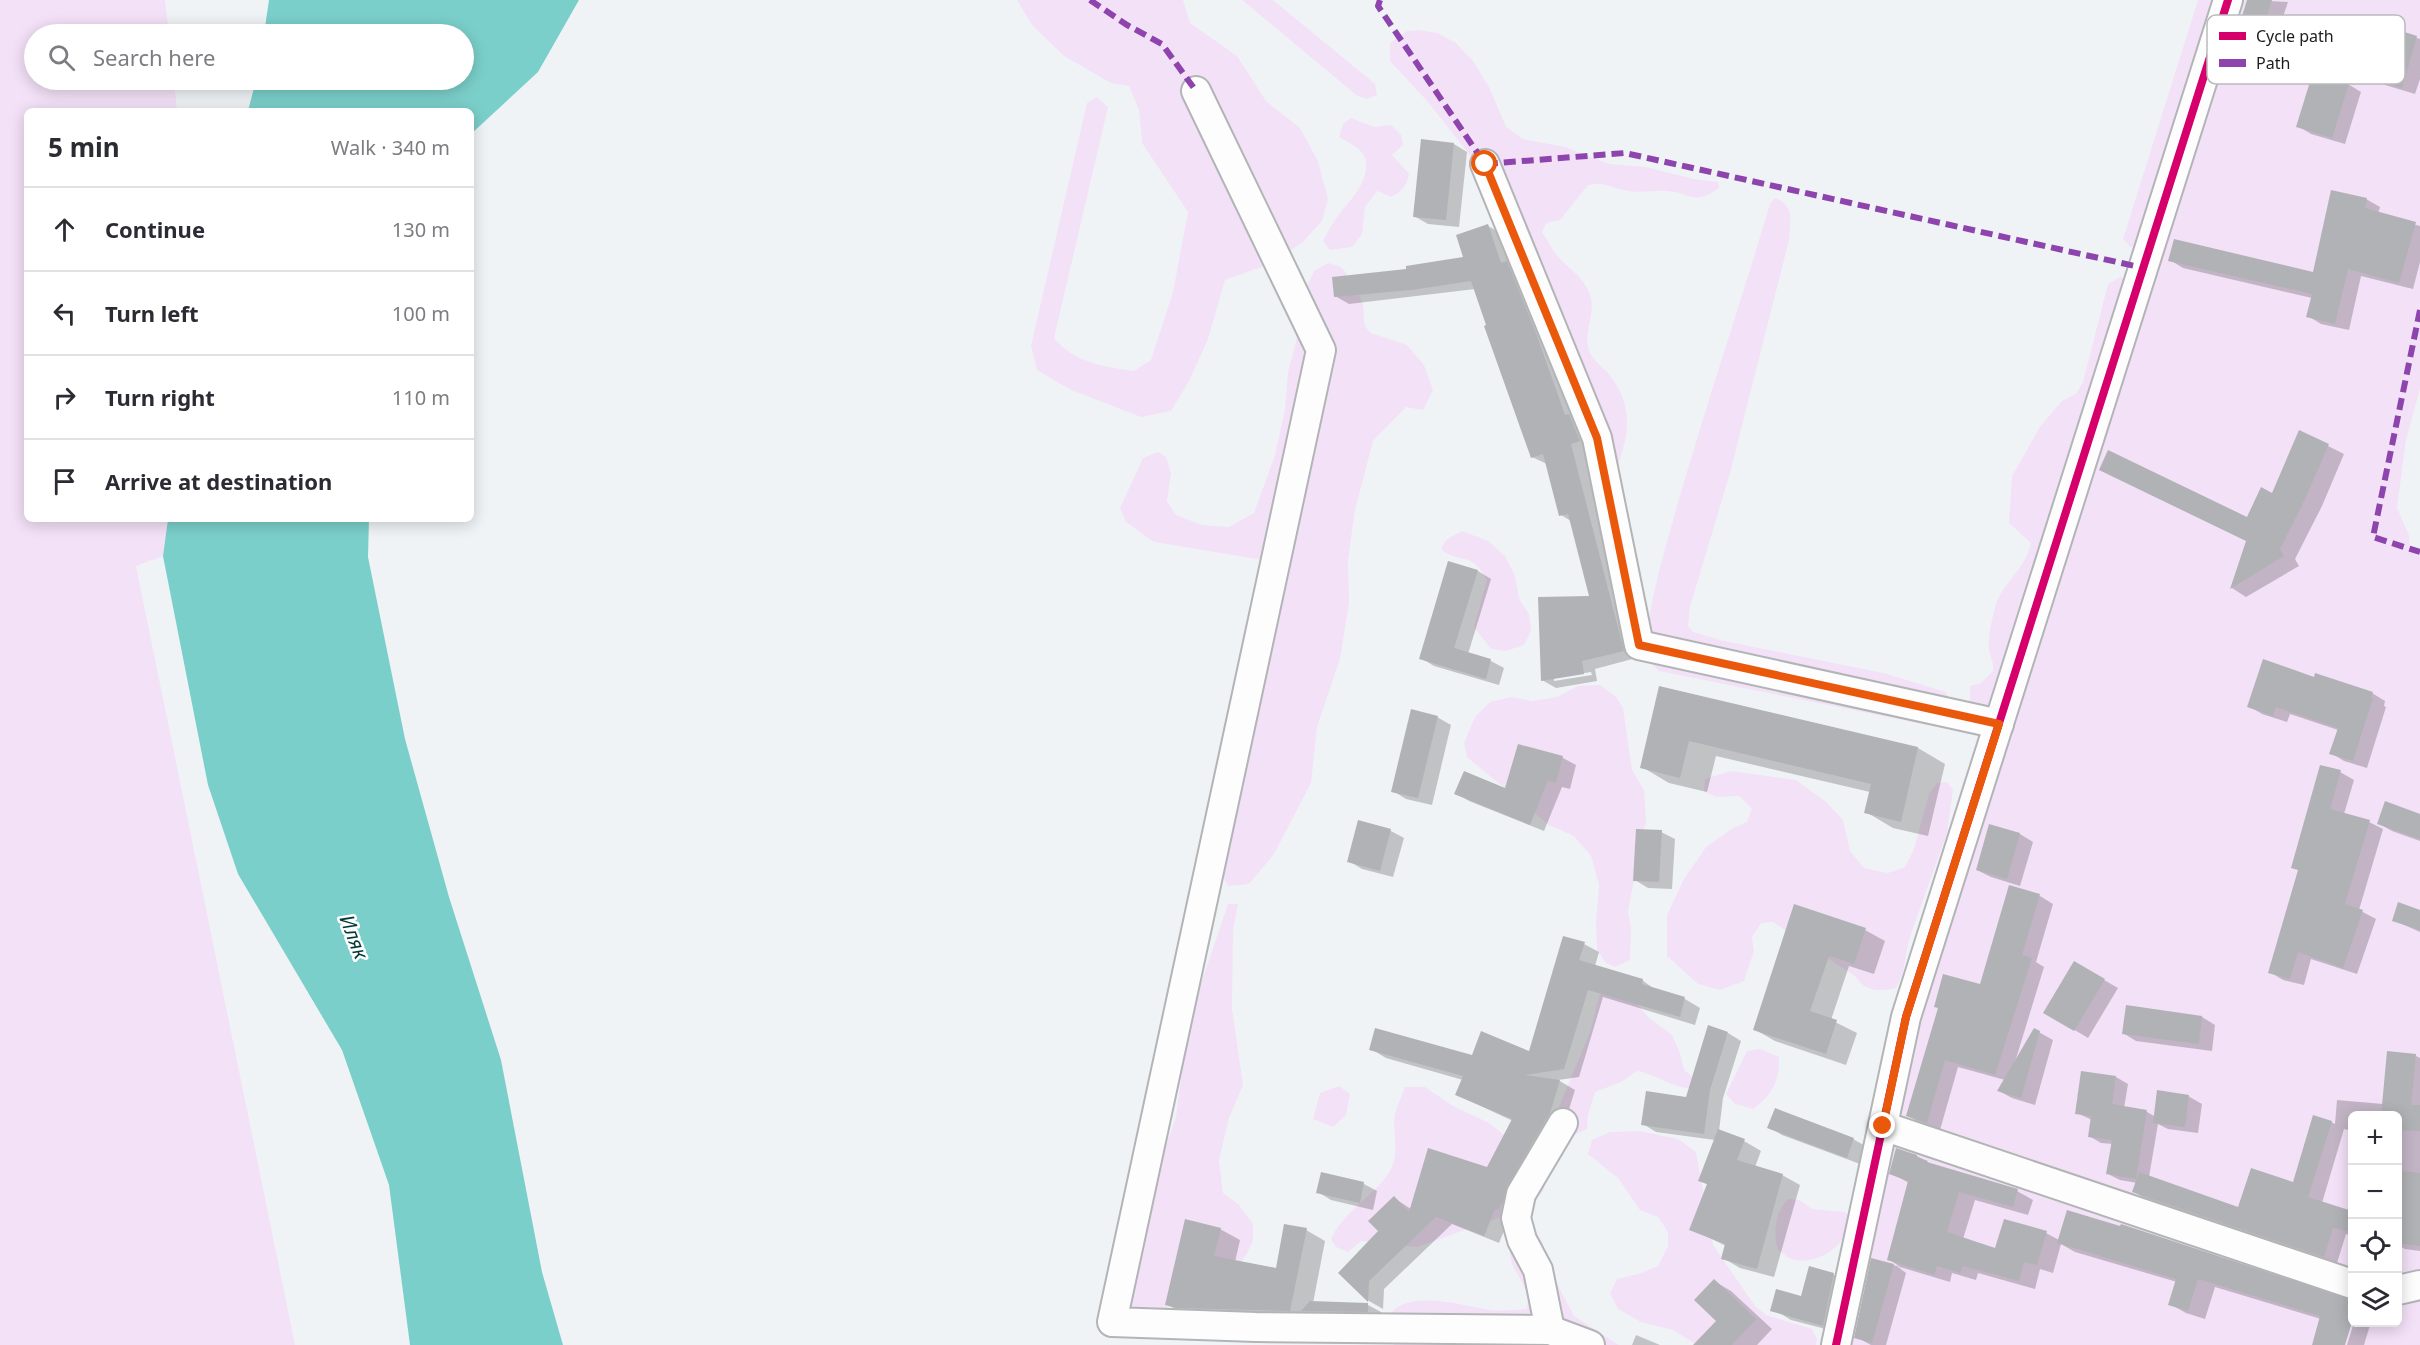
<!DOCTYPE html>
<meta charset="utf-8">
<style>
body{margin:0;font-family:"Noto Sans",sans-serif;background:#f7f7f7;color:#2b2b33}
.controls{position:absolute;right:18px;bottom:18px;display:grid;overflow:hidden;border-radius:9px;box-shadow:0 3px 15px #0003}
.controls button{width:54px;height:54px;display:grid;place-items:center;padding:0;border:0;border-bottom:2px solid #e1e1e2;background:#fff;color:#2b2b33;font:30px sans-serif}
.stop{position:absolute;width:18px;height:18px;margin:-14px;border:4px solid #ea580c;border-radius:50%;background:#fff}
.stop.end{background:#ea580c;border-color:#fff;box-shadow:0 2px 6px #0008}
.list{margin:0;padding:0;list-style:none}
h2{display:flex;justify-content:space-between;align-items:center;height:78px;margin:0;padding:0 24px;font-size:26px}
h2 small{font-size:20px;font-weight:400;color:#7c7c81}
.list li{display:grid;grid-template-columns:39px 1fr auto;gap:18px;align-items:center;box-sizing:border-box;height:84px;padding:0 24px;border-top:2px solid #e1e1e2}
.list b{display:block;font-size:22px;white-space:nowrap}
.list em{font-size:20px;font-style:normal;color:#7c7c81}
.icon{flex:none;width:33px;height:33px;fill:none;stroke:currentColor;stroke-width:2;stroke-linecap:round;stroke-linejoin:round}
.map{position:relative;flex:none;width:2420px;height:1345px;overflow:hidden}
.search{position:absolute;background:#fff;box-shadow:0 3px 15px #0003;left:24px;top:24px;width:450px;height:66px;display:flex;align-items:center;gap:15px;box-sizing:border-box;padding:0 21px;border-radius:33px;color:#7c7c81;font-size:22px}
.panel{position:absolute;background:#fff;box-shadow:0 3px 15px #0003;left:24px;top:108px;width:450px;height:414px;border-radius:9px}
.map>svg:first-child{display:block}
.green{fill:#f3e1f7;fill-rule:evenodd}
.water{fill:#7bcfca}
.shadow{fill:#0003;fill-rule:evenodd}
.building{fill:#b1b2b5}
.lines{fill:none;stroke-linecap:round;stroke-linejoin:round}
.minor-casing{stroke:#b2b4b6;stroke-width:32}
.minor{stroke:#fdfdfe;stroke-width:28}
.quiet{stroke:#8e44ad;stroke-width:6;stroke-dasharray:12 6;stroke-linecap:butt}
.cycleway-casing{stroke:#fff;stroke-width:11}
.cycleway{stroke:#d6006c;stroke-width:8}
.route{stroke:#ea580c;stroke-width:8}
.labels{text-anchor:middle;stroke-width:5;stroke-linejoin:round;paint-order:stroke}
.water-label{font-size:20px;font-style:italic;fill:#013a37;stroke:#fff}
.key{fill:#fff;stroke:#bbbbbc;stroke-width:1.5}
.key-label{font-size:16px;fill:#1b1d1f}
</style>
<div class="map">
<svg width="2420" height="1345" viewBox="0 0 2420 1345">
<rect width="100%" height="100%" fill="#f0f3f6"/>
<g class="green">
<polygon points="0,0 165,0 169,34 34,34 34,80 174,80 177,111 27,111 27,519 168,519 163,556 136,566 295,1345 0,1345"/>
<path d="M 1017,0 L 1183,0 L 1190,23 L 1237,56 L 1266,101 L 1300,128 L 1318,161 L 1328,199 L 1322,221 L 1302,243 L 1264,266 L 1225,280 L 1208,339 L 1189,381 L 1171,411 L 1141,417 L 1069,389 L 1037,370 L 1031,346 L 1087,103 L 1097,97 L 1108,107 L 1054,338 C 1073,362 1105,367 1134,371 L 1151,360 L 1173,292 L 1188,212 L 1142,143 L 1139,110 L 1129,86 L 1111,83 L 1064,56 L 1032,25 Z"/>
<polygon points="1242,0 1273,0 1375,84 1377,95 1367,99 1356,95"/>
<path d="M 2198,0 L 2420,0 L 2420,389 L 2406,440 L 2397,508 L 2409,535 L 2410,549 L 2420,552 L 2420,1345 L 1836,1345 L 1906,1017 L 1995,736 L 1982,707 L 1970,702 L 1970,686 L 1981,683 L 1993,671 C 1994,662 1990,657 1989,649 C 1987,640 1994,607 1998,599 C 2009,577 2025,568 2031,543 L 2009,523 L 2012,476 L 2040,427 L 2062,401 L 2076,394 L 2083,382 L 2108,284 L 2120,277 L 2127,279 L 2139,246 L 2130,247 L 2123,239 ZM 2352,1116 L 2398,1116 L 2398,1322 L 2352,1322 Z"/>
<path d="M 1419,30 L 1437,33 L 1456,43 L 1473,61 L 1489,87 L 1506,127 L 1523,139 L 1565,147 L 1609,164 L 1646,167 L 1694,179 L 1718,182 L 1719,188 C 1693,207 1691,192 1666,191 C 1652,190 1640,194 1624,190 C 1607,187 1607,182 1588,185 L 1560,220 L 1546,223 L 1542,232 C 1548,241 1553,252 1560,259 C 1572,271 1587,280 1591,299 C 1595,318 1582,333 1590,353 C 1594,361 1603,367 1609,374 C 1633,406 1630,429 1618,465 L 1611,468 L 1472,158 L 1428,102 L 1390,61 L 1390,43 L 1407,31 Z"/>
<path d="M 1351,118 L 1374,127 L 1391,125 L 1401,135 L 1403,145 L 1392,155 L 1409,174 C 1407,186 1401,192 1391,197 L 1377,191 L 1365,207 L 1362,234 L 1352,247 L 1330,250 L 1323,241 C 1327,234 1330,227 1335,220 C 1346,203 1372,182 1365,158 C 1362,148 1347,142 1339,137 L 1343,124 Z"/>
<path d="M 1775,198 C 1795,205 1790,222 1789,240 L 1730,473 L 1690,607 L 1688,626 L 1693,632 L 1724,641 L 1883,673 L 1946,692 L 1951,705 L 1939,720 L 1928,725 L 1659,671 L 1646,658 C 1646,609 1664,554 1677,506 C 1706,405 1740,305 1770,204 Z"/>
<path d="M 1328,263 L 1339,266 L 1344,270 C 1350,280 1360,294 1363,305 C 1365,316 1361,324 1371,333 L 1407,345 L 1424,365 L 1433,390 L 1423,410 L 1406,407 L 1373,441 L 1355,510 L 1348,560 L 1349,603 L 1340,659 L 1317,727 L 1311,783 L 1274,854 L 1249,884 L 1228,886 L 1220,871 L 1263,560 L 1154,542 L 1126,522 L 1120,508 L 1143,458 L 1158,452 L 1166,457 L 1171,473 L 1167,501 L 1176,515 L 1202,525 L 1229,527 L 1254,513 L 1275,455 L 1285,410 L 1288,372 L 1295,346 L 1307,286 L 1314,271 Z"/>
<path d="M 1462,531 L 1488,541 L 1505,556 L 1515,576 L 1519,599 L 1529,614 L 1531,631 L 1524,645 L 1506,651 L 1491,649 L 1474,627 L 1487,580 C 1472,550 1459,565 1441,549 L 1446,540 Z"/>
<polygon points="1600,685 1616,697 1623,708 1632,770 1644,790 1646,820 1628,911 1631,928 1630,960 1615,967 1606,963 1597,950 1596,921 1599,885 1591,856 1574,836 1549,825 1467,757 1464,743 1475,717 1490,702 1511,697 1532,701 1557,697 1578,686"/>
<path d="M 1731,771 L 1796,780 L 1826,802 L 1843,820 L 1850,851 L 1864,868 L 1888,873 L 1905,867 L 1914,849 L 1929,794 L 1937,783 L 1947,782 L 1953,790 L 1947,833 L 1911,934 C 1905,952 1906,971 1896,988 C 1880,992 1865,992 1855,976 L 1773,922 L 1761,923 L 1752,937 L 1754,951 L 1744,981 L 1720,990 L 1698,984 L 1667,956 L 1667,915 L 1684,879 L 1706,847 L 1733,828 L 1747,822 L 1752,809 L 1739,796 L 1717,797 L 1704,792 L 1705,779 Z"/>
<polygon points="1228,904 1238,904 1233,931 1232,1009 1243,1085 1229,1118 1219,1160 1223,1193 1238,1204 1253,1224 1253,1241 1246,1255 1223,1284 1148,1316 1133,1313 1128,1296 1154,1201 1162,1158 1176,1117 1189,1019"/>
<path d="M 1613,978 L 1649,1018 L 1672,1035 L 1680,1053 L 1684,1070 L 1697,1081 L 1696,1088 C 1674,1090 1659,1075 1637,1071 L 1621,1082 L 1595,1092 L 1588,1115 L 1587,1129 L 1569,1137 L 1554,1119 L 1591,1030 L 1602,986 Z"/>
<path d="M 1760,1049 L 1779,1057 C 1780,1081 1772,1095 1753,1109 L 1735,1104 L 1726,1094 L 1747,1051 Z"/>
<polygon points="1339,1086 1350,1094 1346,1115 1333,1127 1313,1119 1320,1093"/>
<path d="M 1405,1087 L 1425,1087 L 1453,1106 L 1489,1123 L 1547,1168 L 1544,1190 L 1531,1204 L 1512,1213 L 1417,1247 L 1361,1241 L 1348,1252 L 1336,1247 L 1331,1239 C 1344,1210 1376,1196 1391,1169 C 1400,1151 1392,1132 1395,1114 C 1397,1105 1402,1096 1405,1087 Z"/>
<polygon points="1640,1131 1678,1139 1696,1152 1713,1245 1755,1306 1766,1315 1812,1329 1817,1339 1816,1345 1697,1345 1673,1330 1641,1322 1618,1309 1610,1293 1617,1279 1638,1274 1658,1266 1668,1246 1668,1232 1658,1217 1640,1210 1618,1178 1588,1154 1592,1140 1610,1132"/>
<path d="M 1788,1199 L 1799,1200 L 1812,1209 L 1845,1212 L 1850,1218 C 1848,1244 1820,1265 1795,1260 C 1789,1259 1783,1253 1778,1250 C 1773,1232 1775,1213 1788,1199 Z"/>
<path d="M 1534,1235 L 1542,1241 L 1548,1266 L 1574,1316 L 1619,1345 L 1394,1345 L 1387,1324 C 1389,1320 1391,1314 1393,1311 C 1412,1291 1462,1305 1485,1309 C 1498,1312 1514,1310 1527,1309 C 1532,1277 1502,1274 1512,1236 Z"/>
</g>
<g class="water">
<polygon points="269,0 579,0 538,72 471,134 471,111 248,111 256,80 464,80 464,34 264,34"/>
<polygon points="168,519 369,519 368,557 405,739 449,897 501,1060 542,1272 563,1345 410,1345 389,1185 342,1050 238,874 208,785 163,556"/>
</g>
<g class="shadow">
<polygon points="2249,0 2288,2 2273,46 2252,39 2238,31"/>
<polygon points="2387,28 2420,39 2420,79 2415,94 2385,85 2372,77"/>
<polygon points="2348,84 2361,92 2345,144 2311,134 2298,126"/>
<polygon points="1454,144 1467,152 1459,227 1428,224 1414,216"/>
<polygon points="2366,199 2380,207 2378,214 2420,226 2420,262 2413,289 2361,276 2349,330 2321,324 2308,316 2312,298 2183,268 2170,260 2315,273"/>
<path d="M 1488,226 L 1501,233 L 1593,448 L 1584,451 L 1636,658 L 1595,669 L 1597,681 L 1556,688 L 1542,680 L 1591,597 L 1571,521 L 1561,515 L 1547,464 L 1532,457 L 1475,289 L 1349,304 L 1335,296 L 1408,271 L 1465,259 ZM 1591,672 L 1592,675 L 1554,681 L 1554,678 Z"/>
<polygon points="2300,432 2344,454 2322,506 2295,559 2299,566 2246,597 2232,588 2248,542 2248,519 2273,495"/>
<polygon points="1449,562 1478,571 1491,579 1468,654 1491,661 1504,668 1499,685 1434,666 1421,658"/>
<polygon points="2315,678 2372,693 2385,701 2384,706 2386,707 2367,768 2344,761 2331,753 2338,730 2290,714 2287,722 2262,714 2249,706"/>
<polygon points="1660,688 1918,748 1945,764 1928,836 1893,828 1866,812 1870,792 1716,756 1707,792 1669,783 1642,767"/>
<polygon points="1437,717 1451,725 1432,805 1406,799 1393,791"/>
<polygon points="1519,746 1563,758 1576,765 1570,789 1562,787 1544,831 1469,801 1456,793 1506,790"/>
<polygon points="2340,772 2354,780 2344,814 2369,822 2383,829 2359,910 2376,919 2357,974 2311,959 2304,985 2283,980 2270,972 2299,870"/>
<polygon points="2420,816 2420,841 2392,831 2378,823"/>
<polygon points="1359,822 1391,831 1404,838 1393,877 1362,869 1349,861"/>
<polygon points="1990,826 2020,834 2033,842 2020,886 1991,877 1977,870"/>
<polygon points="1661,832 1675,839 1672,889 1648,888 1635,880"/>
<polygon points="2010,887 2040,896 2053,904 2036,962 2044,967 2015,1062 2035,1030 2053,1040 2035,1105 2012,1098 1999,1091 2005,1080 1958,1067 1940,1130 1921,1123 1908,1116 1981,985"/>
<polygon points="1795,906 1865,930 1885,941 1874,974 1849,966 1831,1020 1857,1033 1846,1065 1775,1041 1754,1029"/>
<polygon points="2420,911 2420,932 2393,920"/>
<polygon points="1584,944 1599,952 1595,966 1642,980 1657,991 1685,999 1700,1008 1695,1025 1603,997 1579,1077 1558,1080 1575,1090 1565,1122 1510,1216 1499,1243 1452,1224 1384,1289 1383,1309 1369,1301 1340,1273 1380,1231 1394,1198 1411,1209 1488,1168 1513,1121 1457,1095 1463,1080 1386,1058 1371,1049 1472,1057 1530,1053"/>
<polygon points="2074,963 2118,988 2088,1038 2045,1012"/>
<polygon points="2127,1007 2202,1017 2215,1025 2212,1051 2136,1041 2123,1033"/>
<polygon points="1728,1033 1741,1041 1723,1098 1719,1131 1744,1141 1761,1151 1755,1167 1782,1175 1800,1185 1774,1277 1740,1268 1723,1258 1726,1246 1691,1229 1708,1185 1700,1180 1715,1140 1656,1132 1643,1124 1687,1099"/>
<polygon points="2416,1056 2420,1058 2420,1251 2405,1249 2398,1245 2398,1116 2352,1116 2352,1131 2344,1129 2322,1203 2352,1212 2352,1236 2346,1234 2337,1263 2146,1199 2134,1192 2137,1183 2120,1180 2108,1174 2113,1144 2101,1143 2089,1136 2092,1120 2077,1113 2116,1077 2128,1084 2124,1108 2147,1112 2156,1117 2188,1096 2202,1104 2198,1133 2168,1129 2158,1124 2149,1177 2239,1208 2294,1184 2331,1122 2335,1124 2337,1100 2383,1104"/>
<polygon points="1769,1127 1853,1139 1867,1147 1860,1164 1782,1135"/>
<polygon points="1917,1156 1934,1166 2017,1191 2033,1200 2028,1215 1975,1200 1963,1239 1996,1250 2046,1233 2059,1240 2352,1302 2352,1318 2344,1345 2313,1345 2321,1319 2215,1287 2205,1319 2186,1313 2170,1304 2177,1282 2075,1252 2061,1244 2053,1273 2040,1269 2035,1289 1978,1273 1976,1280 1952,1273 1950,1282 1900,1267 1889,1259 1909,1183 1891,1173"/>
<polygon points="1364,1184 1377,1191 1373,1210 1331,1200 1318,1192"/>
<polygon points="1220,1229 1240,1240 1235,1262 1277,1270 1306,1230 1325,1241 1313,1303 1368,1305 1381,1312 1381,1318 1186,1315 1166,1304"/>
<polygon points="1872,1260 1897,1266 1906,1273 1886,1345 1871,1345 1856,1337"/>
<polygon points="1810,1268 1834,1275 1847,1282 1837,1332 1791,1320 1778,1312 1802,1298"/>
<polygon points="1714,1281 1731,1291 1772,1329 1757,1345 1695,1345 1718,1321"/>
<polygon points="2354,1322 2371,1322 2364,1345 2347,1345"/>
<polygon points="1636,1335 1660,1345 1632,1345"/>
</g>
<g class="building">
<polygon points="2247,0 2272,0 2259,39 2237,32"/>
<polygon points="2386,26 2417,36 2402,88 2370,78"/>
<polygon points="2313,72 2349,83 2332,138 2296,127"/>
<polygon points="1421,139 1454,143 1446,220 1413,217"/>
<polygon points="2331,190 2367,198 2365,208 2416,222 2399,283 2348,269 2335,324 2306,317 2312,294 2168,261 2174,239 2313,272"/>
<polygon points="1488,224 1501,263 1507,261 1536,333 1565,415 1569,414 1580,441 1571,444 1624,651 1582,661 1584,674 1541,681 1538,597 1589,596 1568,514 1559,516 1543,454 1531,458 1484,326 1486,325 1471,281 1411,290 1334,297 1332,277 1406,269 1406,266 1463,257 1456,235"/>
<polygon points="2299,430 2329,444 2306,497 2280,549 2284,556 2230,589 2246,541 2099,470 2108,450 2247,517 2261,487 2272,493"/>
<polygon points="1448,561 1478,570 1454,648 1491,659 1486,679 1419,659"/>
<polygon points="2263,659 2314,677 2315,673 2373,692 2371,697 2373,698 2353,761 2329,754 2338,728 2276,707 2273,716 2247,707"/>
<polygon points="1659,686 1918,747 1901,822 1864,813 1871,784 1689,741 1680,778 1640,768"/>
<polygon points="1411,709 1438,716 1418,798 1391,792"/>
<polygon points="1518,744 1563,756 1556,783 1548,780 1530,825 1454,794 1464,771 1505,788"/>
<polygon points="2320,765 2341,770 2330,809 2370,820 2345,904 2363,910 2343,968 2298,952 2290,979 2268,973 2298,870 2291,868"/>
<polygon points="2385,801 2420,814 2420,839 2377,824"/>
<polygon points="1358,820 1391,829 1380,871 1347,862"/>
<polygon points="1989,824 2020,833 2007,879 1976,870"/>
<polygon points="1636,829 1662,830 1659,882 1633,881"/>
<polygon points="2009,885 2040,894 2022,955 2032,958 1995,1075 1945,1060 1927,1123 1906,1116 1938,1008 1934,1007 1943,974 1980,984"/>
<polygon points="2398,902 2420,910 2420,930 2392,921"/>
<polygon points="1794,904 1866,928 1854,964 1829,956 1810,1011 1837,1020 1826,1054 1753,1030"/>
<polygon points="1563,936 1585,942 1579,960 1643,979 1642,984 1685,997 1680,1017 1588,990 1564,1069 1525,1075 1560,1080 1550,1113 1507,1186 1503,1201 1498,1210 1495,1209 1484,1236 1436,1217 1369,1281 1368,1302 1338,1273 1378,1231 1368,1221 1394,1196 1409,1212 1428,1148 1487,1167 1512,1119 1455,1095 1463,1076 1369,1050 1375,1028 1472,1055 1481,1031 1529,1051"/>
<polygon points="2074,961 2105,979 2074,1031 2043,1013"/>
<polygon points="2126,1005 2202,1016 2199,1044 2122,1034"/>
<polygon points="1708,1025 1728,1032 1710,1090 1704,1134 1641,1125 1646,1091 1686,1097"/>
<polygon points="2034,1028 2040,1031 2021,1098 1997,1091"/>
<polygon points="2387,1051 2416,1054 2411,1105 2420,1105 2420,1131 2397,1130 2397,1116 2381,1116"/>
<polygon points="2081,1071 2116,1076 2112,1104 2147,1110 2136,1179 2106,1174 2112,1140 2088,1137 2091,1116 2075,1114"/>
<polygon points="2157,1090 2189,1095 2185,1127 2153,1123"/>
<polygon points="1775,1108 1854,1138 1847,1158 1767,1128"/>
<polygon points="2313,1115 2332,1121 2308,1197 2352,1211 2352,1232 2333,1228 2324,1257 2132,1192 2139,1172 2238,1207 2251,1168 2293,1182"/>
<polygon points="1718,1129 1745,1139 1737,1160 1783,1174 1757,1269 1721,1259 1725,1244 1689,1230 1707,1184 1698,1181"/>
<polygon points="1896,1148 1917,1155 1917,1157 1928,1161 1927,1162 2018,1189 2013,1207 1959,1192 1947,1232 1995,1248 2004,1219 2047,1231 2037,1265 2024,1262 2019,1281 1963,1266 1960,1273 1937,1266 1934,1275 1887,1260 1908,1181 1889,1174"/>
<polygon points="2400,1171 2420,1173 2420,1246 2397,1243"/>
<polygon points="1321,1172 1364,1182 1360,1203 1316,1193"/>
<polygon points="2067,1210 2120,1226 2121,1224 2352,1300 2352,1322 2345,1345 2312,1345 2320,1316 2198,1279 2188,1311 2168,1305 2176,1279 2057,1243"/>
<polygon points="1185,1219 1221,1228 1214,1256 1276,1268 1284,1224 1307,1228 1290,1311 1177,1308 1165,1305"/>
<polygon points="1871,1258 1894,1264 1872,1343 1854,1338"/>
<polygon points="1809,1266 1834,1273 1823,1326 1770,1311 1776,1289 1801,1296"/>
<polygon points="1714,1279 1756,1319 1732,1345 1693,1345 1716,1321 1694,1300"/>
<polygon points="1310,1301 1368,1303 1368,1312 1301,1311"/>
</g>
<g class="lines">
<g class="minor-casing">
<g id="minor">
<polyline points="1196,91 1321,350 1112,1322 1256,1327 1550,1330 1590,1345"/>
<polyline points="1485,164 1597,438 1639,645 1999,724"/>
<polyline points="1883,1126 2352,1284"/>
<polyline points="2398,1290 2420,1285"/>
<polyline points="1550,1330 1538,1270 1522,1240 1516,1218 1521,1194 1563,1123"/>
<polyline points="1836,1345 1906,1017 2228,0"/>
</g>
</g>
<use href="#minor" class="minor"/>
<g class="quiet">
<polyline points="1090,0 1127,25 1162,44 1196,91"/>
<polyline points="1380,0 1378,6 1485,164 1625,153 2144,268"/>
<polyline points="2420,310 2373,537 2420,552"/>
</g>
<g class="cycleway-casing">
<polyline id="cycleway" points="1836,1345 1906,1017 2228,0"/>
</g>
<use href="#cycleway" class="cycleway"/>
</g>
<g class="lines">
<polyline class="route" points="1485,164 1597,438 1639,645 1999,724 1906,1017 1883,1126"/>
</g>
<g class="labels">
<g class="water-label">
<text transform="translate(354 937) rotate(69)" y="7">Иляк</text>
</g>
</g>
<rect x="2207" y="15" width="198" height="69" rx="9" class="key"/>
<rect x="2219" y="32" width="27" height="8" fill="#d6006c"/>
<rect x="2219" y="59" width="27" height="8" fill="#8e44ad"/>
<g class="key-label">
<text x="2256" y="42">Cycle path</text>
<text x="2256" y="69">Path</text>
</g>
</svg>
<div class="controls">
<button>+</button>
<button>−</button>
<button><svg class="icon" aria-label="locate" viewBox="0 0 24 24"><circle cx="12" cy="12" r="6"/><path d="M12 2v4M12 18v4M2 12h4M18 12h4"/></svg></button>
<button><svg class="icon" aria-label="layers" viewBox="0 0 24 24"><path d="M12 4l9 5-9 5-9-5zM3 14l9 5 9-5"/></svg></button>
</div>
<div class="stop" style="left:1485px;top:164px"></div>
<div class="stop end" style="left:1883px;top:1126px"></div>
<div class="search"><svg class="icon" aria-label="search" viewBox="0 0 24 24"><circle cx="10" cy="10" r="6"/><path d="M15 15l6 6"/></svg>Search here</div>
<section class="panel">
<h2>5 min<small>Walk · 340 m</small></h2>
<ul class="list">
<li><svg class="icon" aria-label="ahead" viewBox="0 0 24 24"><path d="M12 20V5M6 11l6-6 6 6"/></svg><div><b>Continue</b></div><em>130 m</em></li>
<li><svg class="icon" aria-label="left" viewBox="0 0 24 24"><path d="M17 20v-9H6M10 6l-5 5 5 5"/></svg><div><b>Turn left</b></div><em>100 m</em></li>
<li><svg class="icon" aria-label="right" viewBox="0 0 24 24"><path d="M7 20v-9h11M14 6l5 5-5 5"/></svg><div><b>Turn right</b></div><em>110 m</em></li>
<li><svg class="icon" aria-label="arrive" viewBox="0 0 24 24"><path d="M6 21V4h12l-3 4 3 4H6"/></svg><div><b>Arrive at destination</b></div></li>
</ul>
</section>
</div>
